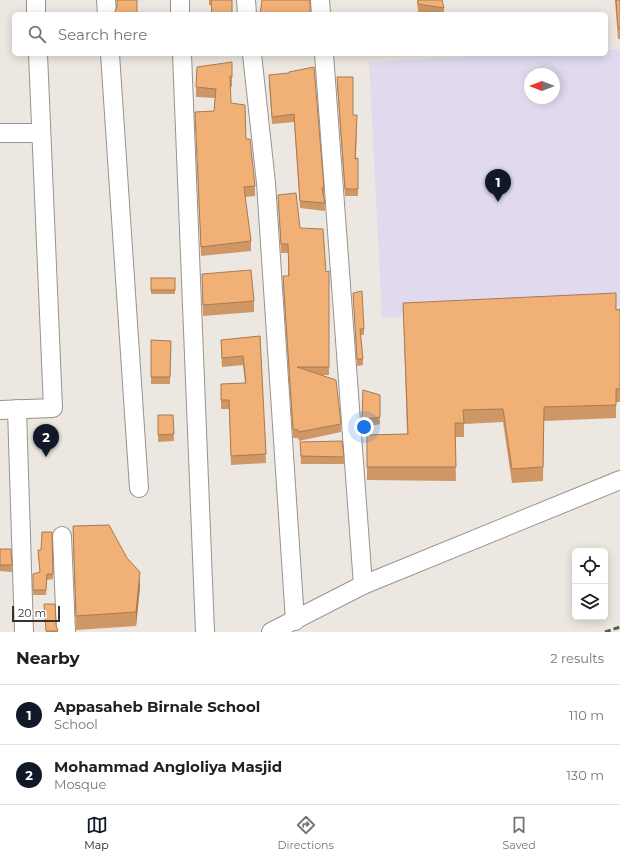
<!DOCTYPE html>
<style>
body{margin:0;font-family:Montserrat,sans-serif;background:#f6f6f6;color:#202124}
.controls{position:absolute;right:12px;bottom:12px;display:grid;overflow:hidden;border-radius:6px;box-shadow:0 2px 10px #0003}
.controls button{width:36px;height:36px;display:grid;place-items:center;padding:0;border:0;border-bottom:1px solid #e0e0e0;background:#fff;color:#202124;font:20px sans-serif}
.compass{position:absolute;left:524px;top:68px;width:36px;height:36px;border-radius:50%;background:#fff;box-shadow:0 2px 10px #0003;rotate:270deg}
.scale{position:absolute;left:12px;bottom:10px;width:48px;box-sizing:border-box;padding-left:4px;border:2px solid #353230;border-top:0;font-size:11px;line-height:14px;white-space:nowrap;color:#353230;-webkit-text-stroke:3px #fff;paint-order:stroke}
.you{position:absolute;left:364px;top:427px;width:14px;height:14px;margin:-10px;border:3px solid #fff;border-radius:50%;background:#1a73e8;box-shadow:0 0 0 6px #1a73e833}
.badge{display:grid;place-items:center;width:26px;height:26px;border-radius:50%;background:#111827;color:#fff;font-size:13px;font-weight:700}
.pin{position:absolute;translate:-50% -33px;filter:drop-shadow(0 1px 2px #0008)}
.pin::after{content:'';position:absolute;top:21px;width:14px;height:12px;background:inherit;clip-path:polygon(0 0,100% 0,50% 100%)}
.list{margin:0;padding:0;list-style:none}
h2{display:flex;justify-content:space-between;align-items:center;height:52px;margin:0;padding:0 16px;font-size:17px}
h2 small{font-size:13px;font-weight:400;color:#757577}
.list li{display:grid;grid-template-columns:26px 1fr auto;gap:12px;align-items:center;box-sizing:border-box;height:60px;padding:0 16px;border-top:1px solid #e0e0e0}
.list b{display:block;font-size:15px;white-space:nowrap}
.list p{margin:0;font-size:13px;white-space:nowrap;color:#757577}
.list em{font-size:13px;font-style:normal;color:#757577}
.icon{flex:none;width:22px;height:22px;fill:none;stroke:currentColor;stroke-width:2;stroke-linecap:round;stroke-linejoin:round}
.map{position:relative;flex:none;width:620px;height:632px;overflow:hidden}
.search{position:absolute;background:#fff;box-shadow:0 2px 10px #0003;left:12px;right:12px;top:12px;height:44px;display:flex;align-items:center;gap:10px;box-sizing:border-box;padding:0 14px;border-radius:6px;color:#757577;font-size:15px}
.sheet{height:172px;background:#fff}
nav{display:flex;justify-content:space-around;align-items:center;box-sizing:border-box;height:56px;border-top:1px solid #e0e0e0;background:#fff;font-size:11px;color:#757577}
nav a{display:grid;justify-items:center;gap:2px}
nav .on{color:#111827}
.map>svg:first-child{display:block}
.education{fill:#e1daef;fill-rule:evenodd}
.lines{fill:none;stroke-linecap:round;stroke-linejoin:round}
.minor-casing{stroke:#98938e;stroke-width:20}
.minor{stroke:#fff;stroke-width:18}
.rail{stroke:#5e5a57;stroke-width:3;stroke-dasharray:6 3;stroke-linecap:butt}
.wall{fill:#ce9765}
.shaded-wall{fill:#a87b53}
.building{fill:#f0b076;stroke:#a87b53}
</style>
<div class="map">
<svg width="620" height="632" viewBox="0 0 620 632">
<rect width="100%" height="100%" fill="#ede7e1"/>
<path class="education" d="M 620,49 L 620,306 L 382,318 L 369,62 L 521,54 L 606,54 L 606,50 ZM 530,74 L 554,74 L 554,98 L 530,98 Z"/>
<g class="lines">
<g class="minor-casing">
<g id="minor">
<polyline points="36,0 36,14"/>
<polyline points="106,0 107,14"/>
<polyline points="180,0 180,14"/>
<polyline points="246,0 247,14"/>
<polyline points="320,0 321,14"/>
<polyline points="110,54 139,488"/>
<polyline points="182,54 205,632"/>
<polyline points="252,54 266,183 295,621"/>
<polyline points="324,54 363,585"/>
<polyline points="0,133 41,133"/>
<polyline points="17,409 24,632"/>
<polyline points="0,410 53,408 38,54"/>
<polyline points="62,536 66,632"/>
<polyline points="271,632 363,585 620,480"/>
</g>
</g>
<use href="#minor" class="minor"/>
<polyline class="rail" points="605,632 620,627"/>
</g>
<g class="wall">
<polygon points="209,0 232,0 232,14 212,14 211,5 209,5"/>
<polygon points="417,0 442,0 444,8 444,14 432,14 418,12"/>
<polygon points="615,0 620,0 620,39 618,39"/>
<polygon points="285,54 305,54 285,56"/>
<polygon points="232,62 232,87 230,86 231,103 246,139 255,186 255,196 245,197 251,241 251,251 201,256 195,112 214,111 215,98 196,97 196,87"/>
<polygon points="289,73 324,188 325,211 300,208 294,122 272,124 269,83 269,75"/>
<polygon points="337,77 353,115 357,123 356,159 358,158 358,196 345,196 337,85"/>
<polygon points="278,195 300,228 326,272 329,271 329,375 323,375 341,424 341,432 299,441 298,438 293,438 283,285 283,276 288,276 288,253 281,253"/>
<polygon points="202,274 254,301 254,312 203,316"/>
<rect x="151" y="278" width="24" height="16"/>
<polygon points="353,293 364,329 364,335 360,335 363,359 363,365 357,366"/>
<polygon points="403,303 616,310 620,309 620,402 616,402 616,418 544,421 543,481 512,483 503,422 464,424 464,437 455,437 456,481 367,480 367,435 407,434"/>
<polygon points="260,336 266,463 231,465 229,409 221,409 221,384 245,383 243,365 222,367 221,349 221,340"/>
<polygon points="151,340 171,341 170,384 151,384"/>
<polygon points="363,390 380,395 380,424 362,428"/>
<polygon points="158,415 173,415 174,441 158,442"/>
<polygon points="300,442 344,457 344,464 301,464"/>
<polygon points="73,526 140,587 136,626 76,630 73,540"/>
<polygon points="52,532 53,579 47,580 46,595 33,595 33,574 40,572 38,550 41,550"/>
<polygon points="0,549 11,549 12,572 0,571"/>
<polygon points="44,604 56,625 58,632 46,632"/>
</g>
<polygon class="shaded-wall" points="140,572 140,587 136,626 136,612"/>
<g class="building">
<polygon points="117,0 137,0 137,14 114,14 117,6"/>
<polygon points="211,0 232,0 232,14 212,14"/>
<polygon points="262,0 310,0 310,14 260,14"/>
<polygon points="418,0 442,0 444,8 418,4"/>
<polygon points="616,0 620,0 620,28 618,28"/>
<polygon points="232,62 232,77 230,76 231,103 245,105 246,139 250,139 255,186 244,187 251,241 201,247 195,112 214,111 216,89 196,87 197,67"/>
<polygon points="314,67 324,188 322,188 325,203 300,201 294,114 272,117 269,75 289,73 289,72"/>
<polygon points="337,77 353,77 353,115 357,115 355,159 358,158 358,189 345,189"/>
<polygon points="296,193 300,228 323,229 326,272 329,271 329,367 297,367 336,380 341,424 299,432 298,430 293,429 283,276 289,276 288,244 281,244 278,195"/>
<polygon points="251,270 254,301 203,305 202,274"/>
<rect x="151" y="278" width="24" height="12"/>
<polygon points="362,291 364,329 360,329 363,359 357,359 353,293"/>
<polygon points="616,293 616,310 620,309 620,389 616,389 616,405 544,407 543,467 512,469 503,409 463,410 464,423 455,423 456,467 367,467 367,435 408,434 403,303"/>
<polygon points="260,336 266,454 231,456 229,400 221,400 221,384 246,383 243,356 222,358 221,340"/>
<polygon points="151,340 171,341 170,377 151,377"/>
<polygon points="363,390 380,395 380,417 362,420"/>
<polygon points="158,415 173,415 174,434 158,435"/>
<polygon points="342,441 344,457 301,456 300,442"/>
<polygon points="109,525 127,558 140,572 136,612 76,616 73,526"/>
<polygon points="42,532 52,532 53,574 47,574 46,590 33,590 33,574 40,572 38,550 41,550"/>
<polygon points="0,549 11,549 12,565 0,565"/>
<polygon points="44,604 55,604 56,625 58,631 46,631"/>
</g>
</svg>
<div class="controls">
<button><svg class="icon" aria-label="locate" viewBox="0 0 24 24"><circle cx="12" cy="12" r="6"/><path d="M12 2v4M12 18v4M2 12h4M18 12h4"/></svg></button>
<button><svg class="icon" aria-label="layers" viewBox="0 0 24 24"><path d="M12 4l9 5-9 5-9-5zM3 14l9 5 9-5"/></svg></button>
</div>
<svg class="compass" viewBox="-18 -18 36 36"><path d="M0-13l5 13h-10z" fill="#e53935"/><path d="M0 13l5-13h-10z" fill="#757577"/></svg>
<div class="scale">20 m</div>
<div class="you"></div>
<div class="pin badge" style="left:498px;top:202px">1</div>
<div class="pin badge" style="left:46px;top:457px">2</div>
<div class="search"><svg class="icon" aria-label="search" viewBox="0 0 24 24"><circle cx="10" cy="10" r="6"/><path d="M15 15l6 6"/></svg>Search here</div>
</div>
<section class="sheet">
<h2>Nearby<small>2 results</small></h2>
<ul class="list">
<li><span class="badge">1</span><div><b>Appasaheb Birnale School</b><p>School</p></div><em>110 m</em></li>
<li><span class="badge">2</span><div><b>Mohammad Angloliya Masjid</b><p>Mosque</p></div><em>130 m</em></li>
</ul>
</section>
<nav>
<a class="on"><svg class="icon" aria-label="map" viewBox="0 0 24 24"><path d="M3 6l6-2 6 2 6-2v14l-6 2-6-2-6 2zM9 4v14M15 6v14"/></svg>Map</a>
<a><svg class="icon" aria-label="directions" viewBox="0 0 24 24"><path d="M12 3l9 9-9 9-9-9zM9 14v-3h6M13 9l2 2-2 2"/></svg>Directions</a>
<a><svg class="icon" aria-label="saved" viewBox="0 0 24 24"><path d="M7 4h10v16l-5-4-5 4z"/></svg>Saved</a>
</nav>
